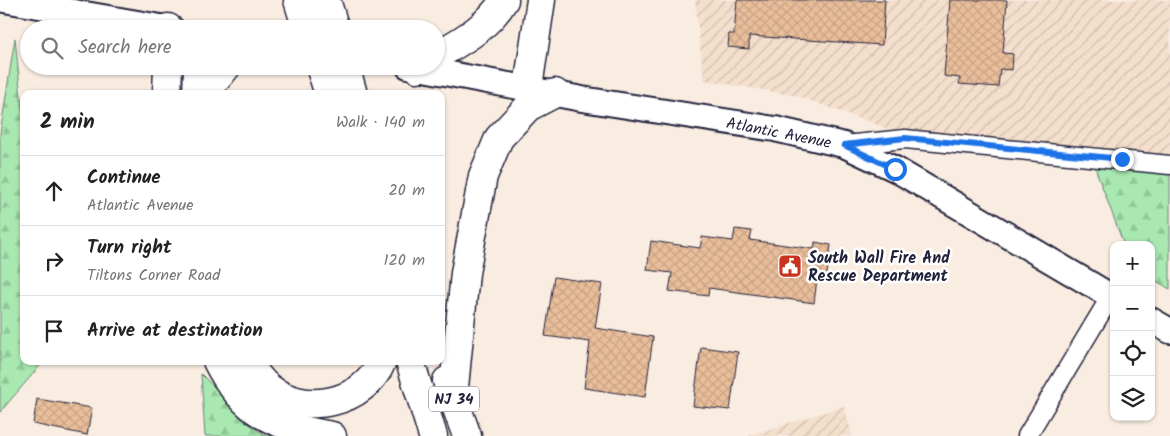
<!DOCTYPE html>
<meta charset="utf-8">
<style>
body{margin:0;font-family:Kalam,sans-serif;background:#f6f6f6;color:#222}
.controls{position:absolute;right:15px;bottom:15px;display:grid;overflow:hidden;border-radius:10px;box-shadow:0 1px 4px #0004}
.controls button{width:45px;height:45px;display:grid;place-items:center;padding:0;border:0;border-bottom:1px solid #e0e0e0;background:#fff;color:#222;font:25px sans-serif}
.stop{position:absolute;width:15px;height:15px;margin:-11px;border:4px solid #1a73e8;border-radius:50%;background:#fff}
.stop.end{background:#1a73e8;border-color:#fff;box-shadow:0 1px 5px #0008}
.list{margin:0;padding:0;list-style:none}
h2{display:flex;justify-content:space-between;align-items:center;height:65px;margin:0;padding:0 20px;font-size:21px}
h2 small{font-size:16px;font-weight:400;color:#767676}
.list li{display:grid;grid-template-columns:32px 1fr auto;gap:15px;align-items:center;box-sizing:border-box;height:70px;padding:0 20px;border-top:1px solid #e0e0e0}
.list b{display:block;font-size:19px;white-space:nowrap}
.list p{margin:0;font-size:16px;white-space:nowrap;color:#767676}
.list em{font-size:16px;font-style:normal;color:#767676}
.icon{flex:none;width:28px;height:28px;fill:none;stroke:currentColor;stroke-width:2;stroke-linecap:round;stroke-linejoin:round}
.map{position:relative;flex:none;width:1170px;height:436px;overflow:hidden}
.search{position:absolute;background:#fff;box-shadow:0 1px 4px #0004;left:20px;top:20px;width:425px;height:55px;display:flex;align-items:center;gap:12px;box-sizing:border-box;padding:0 18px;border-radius:28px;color:#767676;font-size:19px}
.panel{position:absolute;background:#fff;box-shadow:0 1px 4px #0004;left:20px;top:90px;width:425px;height:275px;border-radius:10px}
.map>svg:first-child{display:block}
.industrial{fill:url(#industrial-furrows)}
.forest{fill:url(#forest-firs);stroke:#668576}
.building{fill:url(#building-cross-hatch);stroke:#22223b}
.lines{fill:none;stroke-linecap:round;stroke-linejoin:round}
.street-casing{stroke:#22223b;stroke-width:21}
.secondary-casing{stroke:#22223b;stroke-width:28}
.highway-casing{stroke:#22223b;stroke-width:31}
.street{stroke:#fff;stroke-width:18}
.secondary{stroke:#fff;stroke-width:24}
.highway{stroke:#fff;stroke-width:28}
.route{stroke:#1a73e8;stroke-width:6}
.labels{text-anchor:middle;stroke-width:5;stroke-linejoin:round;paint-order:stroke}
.shield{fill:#fff;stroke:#646476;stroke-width:1}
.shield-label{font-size:15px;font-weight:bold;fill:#22223b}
.street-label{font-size:16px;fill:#22223b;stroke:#fff}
.poi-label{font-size:16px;font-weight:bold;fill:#22223b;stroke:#fff;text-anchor:start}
</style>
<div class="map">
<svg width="1170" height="436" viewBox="0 0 1170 436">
<defs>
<pattern id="industrial-furrows" width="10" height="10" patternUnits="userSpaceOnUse" patternTransform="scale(1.25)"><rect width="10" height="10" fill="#f4decc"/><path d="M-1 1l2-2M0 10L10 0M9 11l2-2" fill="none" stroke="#d1beb0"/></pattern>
<pattern id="forest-firs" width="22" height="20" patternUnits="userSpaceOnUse" patternTransform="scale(1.25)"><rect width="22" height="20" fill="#a9e8b0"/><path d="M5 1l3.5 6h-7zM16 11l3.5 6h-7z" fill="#91c798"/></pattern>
<pattern id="building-cross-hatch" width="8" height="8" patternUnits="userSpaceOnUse" patternTransform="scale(1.25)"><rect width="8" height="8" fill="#eabe9a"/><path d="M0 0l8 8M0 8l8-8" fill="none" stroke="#c8a386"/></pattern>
</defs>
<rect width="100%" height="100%" fill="#f9ece1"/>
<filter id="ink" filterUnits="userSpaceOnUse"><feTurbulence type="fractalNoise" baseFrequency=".02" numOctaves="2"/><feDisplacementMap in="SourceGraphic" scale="10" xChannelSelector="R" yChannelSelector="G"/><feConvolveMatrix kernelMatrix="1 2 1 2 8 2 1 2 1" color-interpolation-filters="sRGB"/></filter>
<g filter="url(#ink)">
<g class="industrial">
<polygon points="695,0 1170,0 1170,160 919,140 798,96 704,80"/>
<polygon points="844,406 852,436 748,436"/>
</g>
<g class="forest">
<polygon points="15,38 24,128 24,361 44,361 0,412 0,134"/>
<polygon points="1091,157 1170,160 1170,289 1151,278 1151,245 1124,245"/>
<polygon points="201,374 259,432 270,436 205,436"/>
</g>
<g class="building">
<polygon points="737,0 885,0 882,45 749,36 749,49 728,47 729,34 734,34"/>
<polygon points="950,0 1007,0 1003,53 1013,54 1012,70 1000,69 998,87 959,84 960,78 944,76"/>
<polygon points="735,229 752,231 750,240 814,249 815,242 831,245 826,280 817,279 814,303 709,288 708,296 669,291 672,273 647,270 651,241 700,248 702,237 733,241"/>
<polygon points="554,277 602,284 595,328 653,337 645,397 584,388 590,342 545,336"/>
<polygon points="701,347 738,352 730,410 693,406"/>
<polygon points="37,399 92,408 87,435 33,424"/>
</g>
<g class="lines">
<g class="street-casing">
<g id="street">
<polyline points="844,145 905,139 1170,165"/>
<polyline points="1027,436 1111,296"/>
</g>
</g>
<g class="secondary-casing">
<g id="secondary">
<polyline points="4,0 172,29"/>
<polyline points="408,66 582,99 775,129 844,145 895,169 1114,298"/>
<polyline points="1151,320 1170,331"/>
</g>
</g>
<g class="highway-casing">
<g id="highway">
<polyline points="298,0 307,29"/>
<polyline points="326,0 335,29"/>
<polyline points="168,28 168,29"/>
<path d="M 436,56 C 463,40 488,27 504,0"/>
<polyline points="320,66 329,94"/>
<polyline points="345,66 353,94"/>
<polyline points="417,68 420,66"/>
<polyline points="528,87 541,0"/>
<polyline points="167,94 168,66"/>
<polyline points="197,94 198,66"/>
<polyline points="204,94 227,66"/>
<path d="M 217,361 C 244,415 276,426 332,436"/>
<path d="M 247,361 C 254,372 260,381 269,388 C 305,416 364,404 382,361"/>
<polyline points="410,361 433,436"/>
<polyline points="447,381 467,436"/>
<polyline points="453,398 465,273 483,176 499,138 528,107 555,93"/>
</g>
</g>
<use href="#street" class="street"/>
<use href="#secondary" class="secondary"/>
<use href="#highway" class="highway"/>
</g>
</g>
<g class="lines" filter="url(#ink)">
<polyline class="route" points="895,169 844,145 905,138 1122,159"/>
</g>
<defs>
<g id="civic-square" transform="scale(1.25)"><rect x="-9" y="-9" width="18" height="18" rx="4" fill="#c8321e" stroke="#fff"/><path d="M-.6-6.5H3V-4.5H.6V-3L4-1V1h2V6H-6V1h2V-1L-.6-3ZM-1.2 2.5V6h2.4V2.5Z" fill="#fff"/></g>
</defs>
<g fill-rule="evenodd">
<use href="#civic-square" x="790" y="266"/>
</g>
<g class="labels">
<rect class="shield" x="429" y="386.5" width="50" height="25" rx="4"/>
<g class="shield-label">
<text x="454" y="404">NJ 34</text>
</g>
<g class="street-label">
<text transform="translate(779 132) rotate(11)" y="6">Atlantic Avenue</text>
</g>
<g class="poi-label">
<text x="808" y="263">South Wall Fire And<tspan x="808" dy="18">Rescue Department</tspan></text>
</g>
</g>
</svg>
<div class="controls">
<button>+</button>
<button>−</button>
<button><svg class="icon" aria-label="locate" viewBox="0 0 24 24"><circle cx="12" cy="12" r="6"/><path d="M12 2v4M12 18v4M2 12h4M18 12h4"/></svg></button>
<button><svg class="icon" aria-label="layers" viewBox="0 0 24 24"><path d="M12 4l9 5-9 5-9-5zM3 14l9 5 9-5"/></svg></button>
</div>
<div class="stop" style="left:895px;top:169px"></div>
<div class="stop end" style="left:1122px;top:159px"></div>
<div class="search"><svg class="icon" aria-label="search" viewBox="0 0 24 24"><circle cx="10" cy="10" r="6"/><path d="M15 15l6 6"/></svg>Search here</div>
<section class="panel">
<h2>2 min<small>Walk · 140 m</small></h2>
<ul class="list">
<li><svg class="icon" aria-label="ahead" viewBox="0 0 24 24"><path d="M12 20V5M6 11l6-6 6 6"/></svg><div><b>Continue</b><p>Atlantic Avenue</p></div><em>20 m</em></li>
<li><svg class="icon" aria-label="right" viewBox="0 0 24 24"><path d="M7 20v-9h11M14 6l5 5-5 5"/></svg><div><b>Turn right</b><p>Tiltons Corner Road</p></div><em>120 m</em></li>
<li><svg class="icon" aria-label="arrive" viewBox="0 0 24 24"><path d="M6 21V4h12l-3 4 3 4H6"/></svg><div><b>Arrive at destination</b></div></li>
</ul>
</section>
</div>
